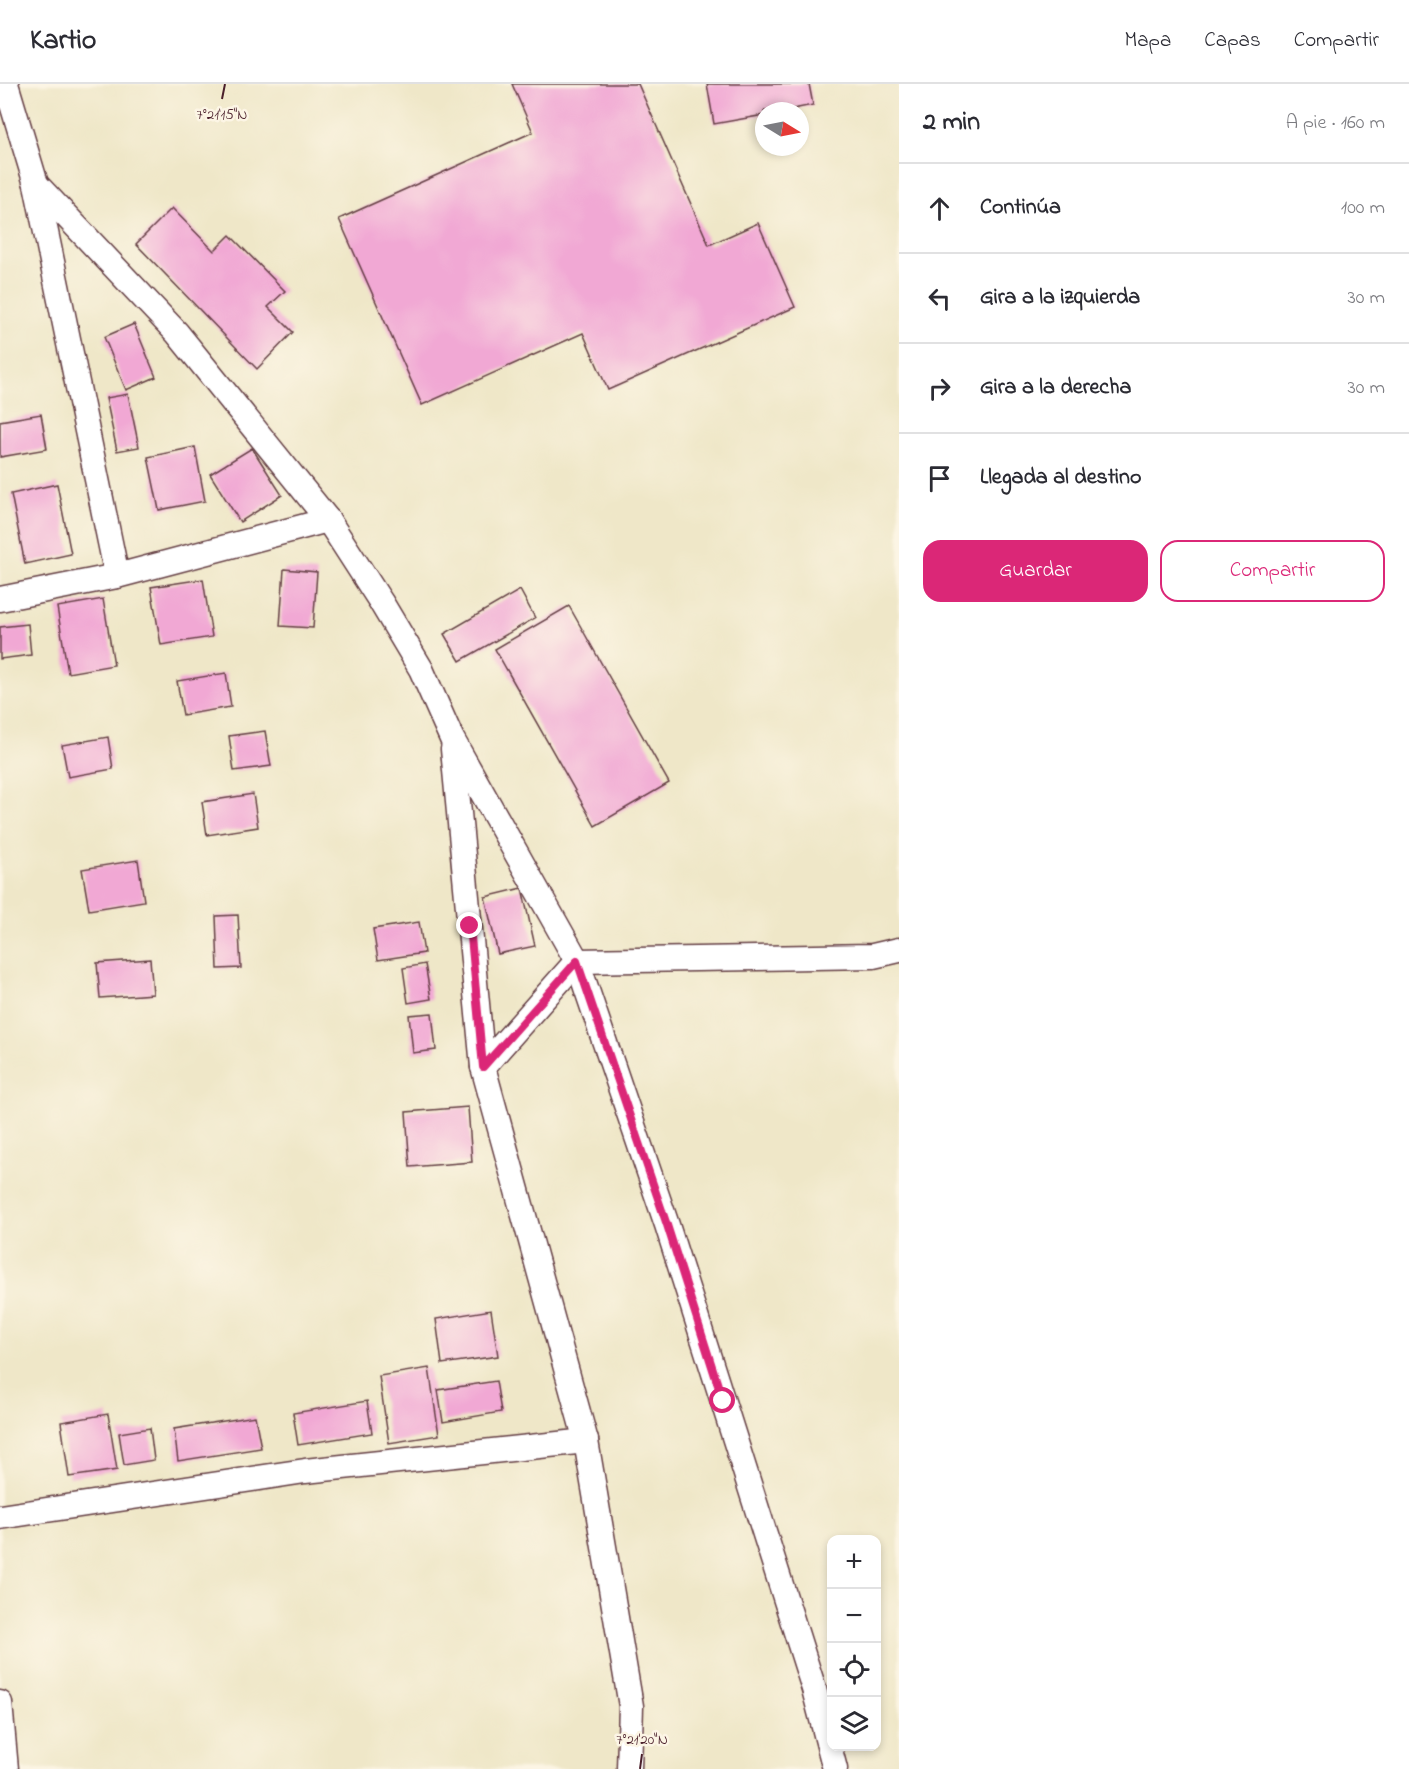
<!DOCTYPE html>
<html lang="es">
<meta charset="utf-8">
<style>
body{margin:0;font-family:"Indie Flower",sans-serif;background:#f2f2f3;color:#2b2b33}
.controls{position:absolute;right:18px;bottom:18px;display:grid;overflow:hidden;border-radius:12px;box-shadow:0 3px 9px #0003}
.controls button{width:54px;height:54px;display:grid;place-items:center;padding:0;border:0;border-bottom:2px solid #e1e1e2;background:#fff;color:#2b2b33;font:30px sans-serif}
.compass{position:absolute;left:755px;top:18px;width:54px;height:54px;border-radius:50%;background:#fff;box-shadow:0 3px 9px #0003;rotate:100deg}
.stop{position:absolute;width:18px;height:18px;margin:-14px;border:4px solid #db2777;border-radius:50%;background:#fff}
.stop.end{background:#db2777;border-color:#fff;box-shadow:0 2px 6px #0008}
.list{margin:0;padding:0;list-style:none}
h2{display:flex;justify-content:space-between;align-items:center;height:78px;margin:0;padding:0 24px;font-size:26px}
h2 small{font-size:20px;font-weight:400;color:#7c7c81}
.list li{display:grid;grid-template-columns:39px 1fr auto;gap:18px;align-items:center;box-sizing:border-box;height:90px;padding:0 24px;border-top:2px solid #e1e1e2}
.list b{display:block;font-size:22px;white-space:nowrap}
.list em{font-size:20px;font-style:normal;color:#7c7c81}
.actions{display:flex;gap:12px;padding:18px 24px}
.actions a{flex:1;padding:14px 0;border:2px solid #db2777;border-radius:18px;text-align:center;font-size:21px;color:#db2777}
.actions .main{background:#db2777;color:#fff}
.icon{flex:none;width:33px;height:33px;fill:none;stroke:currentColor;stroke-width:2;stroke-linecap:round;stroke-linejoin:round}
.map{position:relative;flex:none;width:899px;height:1685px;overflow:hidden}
header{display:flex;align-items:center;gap:36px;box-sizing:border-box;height:84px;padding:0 30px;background:#fff;border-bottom:2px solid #e1e1e2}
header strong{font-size:28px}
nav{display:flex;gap:33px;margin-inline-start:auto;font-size:21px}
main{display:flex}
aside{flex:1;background:#fff}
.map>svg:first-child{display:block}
.building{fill:#f1a8d4}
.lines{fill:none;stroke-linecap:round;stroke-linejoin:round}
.minor-casing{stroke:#633d43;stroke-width:27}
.minor{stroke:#fff;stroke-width:24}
.route{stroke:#db2777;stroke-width:8}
.ticks{fill:none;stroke:#4a1f2b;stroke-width:2}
.ticks-label{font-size:15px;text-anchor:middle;fill:#4a1f2b;stroke:#fcf5e5;stroke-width:5;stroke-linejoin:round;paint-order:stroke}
</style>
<header>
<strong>Kartio</strong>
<nav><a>Mapa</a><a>Capas</a><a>Compartir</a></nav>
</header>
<main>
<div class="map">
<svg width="899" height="1685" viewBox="0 0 899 1685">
<rect width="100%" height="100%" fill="#fcf5e5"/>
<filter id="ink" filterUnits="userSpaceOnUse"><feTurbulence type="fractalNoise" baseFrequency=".0167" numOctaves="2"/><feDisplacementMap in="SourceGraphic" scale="12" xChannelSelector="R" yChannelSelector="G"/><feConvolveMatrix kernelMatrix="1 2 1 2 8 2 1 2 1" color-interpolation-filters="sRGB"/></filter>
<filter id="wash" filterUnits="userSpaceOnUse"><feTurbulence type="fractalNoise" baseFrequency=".008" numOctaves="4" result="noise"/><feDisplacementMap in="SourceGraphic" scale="24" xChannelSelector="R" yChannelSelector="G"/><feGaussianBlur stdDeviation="1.35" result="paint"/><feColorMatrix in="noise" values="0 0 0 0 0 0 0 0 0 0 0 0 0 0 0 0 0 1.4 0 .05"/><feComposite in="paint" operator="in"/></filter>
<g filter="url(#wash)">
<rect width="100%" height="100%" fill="#efe7c8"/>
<g id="blocks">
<g class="building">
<polygon points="512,0 638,0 709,161 758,139 795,223 608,306 583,249 422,321 339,135 533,48"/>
<polygon points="707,0 809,0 813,21 783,27 764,27 764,31 714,40"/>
<polygon points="172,124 214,167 230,151 285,207 268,223 293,248 257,285 136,160"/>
<polygon points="134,240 156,293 126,306 104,253"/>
<polygon points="128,310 139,363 117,367 106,314"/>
<polygon points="41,330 47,365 0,373 0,337"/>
<polygon points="195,363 205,417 159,426 148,373"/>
<polygon points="252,364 282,411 240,438 210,390"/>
<polygon points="57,400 71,470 25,480 11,410"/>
<polygon points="284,485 317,488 313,544 280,542"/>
<polygon points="203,495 212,553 161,561 151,503"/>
<polygon points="520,506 535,534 460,577 444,550"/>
<polygon points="103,515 114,581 68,589 57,523"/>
<polygon points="569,522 669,699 595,742 495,565"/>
<polygon points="28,540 31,571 0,575 0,543"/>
<polygon points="226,589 231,623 183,631 177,597"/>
<polygon points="265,647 271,682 234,687 229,652"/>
<polygon points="108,653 113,685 68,693 62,661"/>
<polygon points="253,710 258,743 207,751 202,718"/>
<polygon points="138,776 144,817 89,826 82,785"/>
<polygon points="522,804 535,862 498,870 485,813"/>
<polygon points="238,831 241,884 218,885 216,832"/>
<polygon points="419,838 424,869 378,876 373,845"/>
<polygon points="150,875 153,910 100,914 97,879"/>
<polygon points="425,880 431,915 408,919 403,884"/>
<polygon points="432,929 436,966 413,969 409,931"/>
<polygon points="468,1023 472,1078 410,1083 406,1028"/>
<polygon points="491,1226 498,1272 442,1280 436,1235"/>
<polygon points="429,1284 439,1351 389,1359 379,1292"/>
<polygon points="496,1297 501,1328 443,1338 438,1306"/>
<polygon points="367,1317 372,1349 298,1361 293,1329"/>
<polygon points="108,1330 117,1386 69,1393 61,1338"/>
<polygon points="255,1332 261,1364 178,1377 174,1345"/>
<polygon points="150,1344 154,1376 124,1381 119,1349"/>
</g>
</g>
</g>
<g filter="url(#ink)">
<use href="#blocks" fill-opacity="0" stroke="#633d43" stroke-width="1.5"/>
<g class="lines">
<g class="minor-casing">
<g id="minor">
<polyline points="6,0 36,100 117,492"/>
<polyline points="36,100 177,249 328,436 381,518 421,585 452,655 577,877 667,1141 814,1605 835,1685"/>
<polyline points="0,515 117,492 328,436"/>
<polyline points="453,665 483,983 586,1357 631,1622 629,1685"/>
<polyline points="483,983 577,877 873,872 899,866"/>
<polyline points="0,1433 305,1387 586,1357"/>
<polyline points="0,1619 6,1685"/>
</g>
</g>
<use href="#minor" class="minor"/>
</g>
</g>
<g class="lines" filter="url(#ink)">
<polyline class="route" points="470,842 483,983 577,877 667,1141 723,1317"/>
</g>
<path class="ticks" d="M 222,15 L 225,0M 640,1685 L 642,1670"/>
<g class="ticks-label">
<text x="222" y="35">7°21'15"N</text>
<text x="642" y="1660">7°21'20"N</text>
</g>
</svg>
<div class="controls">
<button>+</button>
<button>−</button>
<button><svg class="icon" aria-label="locate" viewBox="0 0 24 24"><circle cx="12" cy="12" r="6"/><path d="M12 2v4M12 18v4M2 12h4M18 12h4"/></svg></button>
<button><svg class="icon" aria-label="layers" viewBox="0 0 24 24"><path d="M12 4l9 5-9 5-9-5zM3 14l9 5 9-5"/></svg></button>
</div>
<svg class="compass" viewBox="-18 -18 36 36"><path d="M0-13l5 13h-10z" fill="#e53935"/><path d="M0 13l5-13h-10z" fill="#7c7c81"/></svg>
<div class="stop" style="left:723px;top:1317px"></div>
<div class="stop end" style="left:470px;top:842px"></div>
</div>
<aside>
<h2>2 min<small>A pie · 160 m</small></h2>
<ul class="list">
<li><svg class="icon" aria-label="ahead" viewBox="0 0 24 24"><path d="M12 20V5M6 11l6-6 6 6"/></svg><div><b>Continúa</b></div><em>100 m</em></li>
<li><svg class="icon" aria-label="left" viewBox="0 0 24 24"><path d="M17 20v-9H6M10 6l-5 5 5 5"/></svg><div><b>Gira a la izquierda</b></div><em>30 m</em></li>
<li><svg class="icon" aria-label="right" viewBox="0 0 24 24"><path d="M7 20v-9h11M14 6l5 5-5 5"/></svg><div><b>Gira a la derecha</b></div><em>30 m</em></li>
<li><svg class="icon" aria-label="arrive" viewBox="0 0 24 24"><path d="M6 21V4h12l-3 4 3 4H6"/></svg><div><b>Llegada al destino</b></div></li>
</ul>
<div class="actions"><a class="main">Guardar</a><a>Compartir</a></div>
</aside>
</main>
